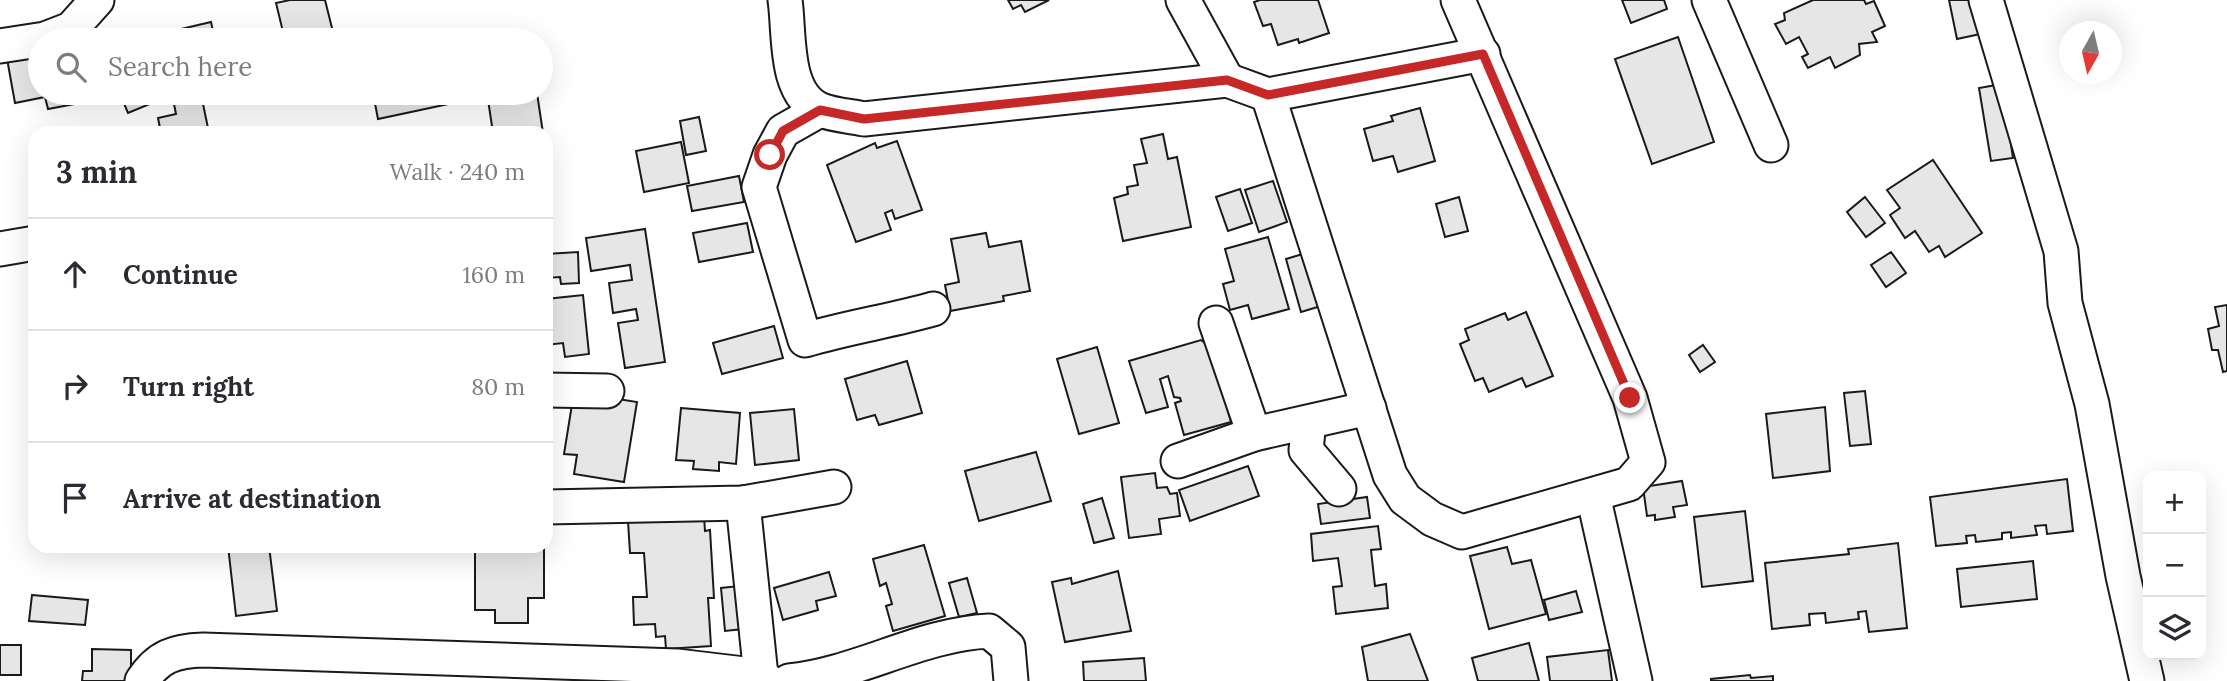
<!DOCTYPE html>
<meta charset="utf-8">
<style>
body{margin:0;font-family:Lora,serif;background:#f2f2f3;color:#2b2b33}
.controls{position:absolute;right:21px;bottom:21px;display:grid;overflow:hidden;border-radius:14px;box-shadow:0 7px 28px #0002}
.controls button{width:63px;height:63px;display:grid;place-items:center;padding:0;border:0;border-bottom:2px solid #e1e1e2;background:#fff;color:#2b2b33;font:35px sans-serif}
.compass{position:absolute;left:2059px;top:21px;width:63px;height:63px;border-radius:50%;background:#fff;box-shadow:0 7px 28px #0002;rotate:188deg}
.stop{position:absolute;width:21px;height:21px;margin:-16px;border:5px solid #c62828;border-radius:50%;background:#fff}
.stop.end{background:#c62828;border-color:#fff;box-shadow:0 2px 7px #0008}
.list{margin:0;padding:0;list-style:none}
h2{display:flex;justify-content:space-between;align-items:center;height:91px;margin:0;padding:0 28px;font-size:30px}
h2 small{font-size:23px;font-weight:400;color:#7c7c81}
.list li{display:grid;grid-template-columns:46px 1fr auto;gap:21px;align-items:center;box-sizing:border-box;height:112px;padding:0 28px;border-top:2px solid #e1e1e2}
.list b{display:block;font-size:26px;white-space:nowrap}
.list em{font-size:23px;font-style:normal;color:#7c7c81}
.icon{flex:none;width:38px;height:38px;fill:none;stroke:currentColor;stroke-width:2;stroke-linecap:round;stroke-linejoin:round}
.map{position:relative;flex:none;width:2227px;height:681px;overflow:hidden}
.search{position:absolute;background:#fff;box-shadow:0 7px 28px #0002;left:28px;top:28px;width:525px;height:77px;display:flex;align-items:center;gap:18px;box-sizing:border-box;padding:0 24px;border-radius:38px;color:#7c7c81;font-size:26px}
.panel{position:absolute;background:#fff;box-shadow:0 7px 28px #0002;left:28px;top:126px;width:525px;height:427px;border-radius:21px}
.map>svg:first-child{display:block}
.building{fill:#e6e6e6;stroke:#1a1a1a;stroke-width:2}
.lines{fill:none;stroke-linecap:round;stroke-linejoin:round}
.minor-casing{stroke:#1a1a1a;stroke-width:37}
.minor{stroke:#fff;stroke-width:33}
.route{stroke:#c62828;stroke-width:9}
</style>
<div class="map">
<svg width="2227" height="681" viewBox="0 0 2227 681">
<rect width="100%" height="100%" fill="#fff"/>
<g class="building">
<polygon points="290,0 325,0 335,40 285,40 276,3"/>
<polygon points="1008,0 1049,0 1025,12 1021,5 1013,9"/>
<polygon points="1260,0 1318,0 1329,33 1299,43 1298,39 1278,45 1271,24 1263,26 1254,2"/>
<polygon points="1622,0 1664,0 1667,9 1631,23"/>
<polygon points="1813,0 1864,0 1866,4 1874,1 1885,26 1872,32 1877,42 1859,44 1860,55 1835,68 1830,57 1808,68 1802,57 1808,54 1799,37 1786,44 1775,24 1785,20 1784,13"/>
<polygon points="1949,0 1978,0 1985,33 1957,39"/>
<polygon points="211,22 215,40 184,40 181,29"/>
<polygon points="1678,37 1714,142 1652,164 1615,59"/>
<polygon points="33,48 36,61 40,60 40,93 78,93 80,103 48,109 45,97 15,103 6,53"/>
<polygon points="2002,84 2013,158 1991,161 1979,88"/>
<polygon points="153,93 157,101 128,113 120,94"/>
<polygon points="373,93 456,93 458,102 378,119"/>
<polygon points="487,93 537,93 543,133 493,133"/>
<polygon points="202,99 209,133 161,133 158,118 176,114 174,104"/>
<polygon points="1420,108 1435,161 1398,172 1393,156 1373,161 1364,129 1393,121 1391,116"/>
<polygon points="699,117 706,151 686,155 680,121"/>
<polygon points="1163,134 1168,159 1177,157 1191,227 1123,241 1114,198 1128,194 1127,187 1138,185 1134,165 1147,163 1141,139"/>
<polygon points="897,141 922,210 895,219 892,210 885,213 891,230 856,242 827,165 875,143 877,148"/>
<polygon points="681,142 689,183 644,192 636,151"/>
<polygon points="1933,160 1982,233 1945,257 1939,246 1929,252 1915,231 1905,238 1890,215 1900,208 1887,190"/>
<polygon points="739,176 744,202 692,211 687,186"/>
<polygon points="1273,181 1287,222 1259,232 1245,190"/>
<polygon points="1240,189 1252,223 1228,231 1216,197"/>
<polygon points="1459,197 1468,231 1445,237 1436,204"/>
<polygon points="1865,197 1885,223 1866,237 1847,212"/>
<polygon points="747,223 753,252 699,262 693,233"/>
<polygon points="645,229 665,362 625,368 618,323 638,320 636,309 613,313 609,283 632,280 630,265 591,271 586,238"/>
<polygon points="986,233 989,247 1021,241 1030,291 1003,296 1004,301 950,311 945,285 959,282 951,239"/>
<polygon points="1268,237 1289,309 1252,319 1248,305 1230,310 1223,284 1234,281 1225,249"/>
<polygon points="578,252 579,283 561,284 560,277 546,278 546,254"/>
<polygon points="1891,252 1906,273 1886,287 1871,265"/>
<polygon points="1306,253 1321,306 1301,312 1286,259"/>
<polygon points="583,295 589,354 565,357 563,343 546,345 546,299"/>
<polygon points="2227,305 2227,371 2223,372 2218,350 2212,350 2208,329 2219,326 2215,307"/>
<polygon points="1526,312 1553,376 1526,387 1522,378 1489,392 1483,378 1475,381 1460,344 1469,340 1465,329 1505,313 1508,320"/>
<polygon points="774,326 783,358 722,374 713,343"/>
<polygon points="1201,340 1210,347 1231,422 1184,435 1175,403 1181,401 1180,398 1174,397 1168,376 1160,379 1168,407 1146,413 1129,361"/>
<polygon points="1703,345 1715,362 1700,372 1689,355"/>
<polygon points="1097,347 1119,423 1079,434 1057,359"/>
<polygon points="907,361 922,413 879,425 875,415 857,420 845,379"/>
<polygon points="1865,391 1871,444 1850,446 1844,393"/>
<polygon points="574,392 637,402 624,482 574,474 577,455 564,454"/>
<polygon points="1825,407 1830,471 1773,478 1766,414"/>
<polygon points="681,408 740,413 736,464 719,462 719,471 693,469 694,461 676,460"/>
<polygon points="794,409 799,460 755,465 750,413"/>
<polygon points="1036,452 1051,501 979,521 965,471"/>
<polygon points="1248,466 1259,496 1190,521 1179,490"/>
<polygon points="1155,473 1157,488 1167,487 1170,494 1177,493 1180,516 1159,519 1161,534 1129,538 1121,477"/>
<polygon points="2067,479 2073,531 2047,534 2046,525 2035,526 2037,535 2011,538 2011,532 2002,533 2002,539 1976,542 1975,535 1966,536 1967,543 1936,546 1930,497"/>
<polygon points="1682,481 1687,505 1673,507 1675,517 1655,520 1655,515 1647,516 1643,487"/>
<polygon points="1367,497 1370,518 1321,524 1318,504"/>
<polygon points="1102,498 1114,538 1094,543 1083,504"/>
<polygon points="1745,511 1753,581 1702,587 1694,517"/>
<polygon points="704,516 705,531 710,530 714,598 708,598 711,646 666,649 665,636 656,637 655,624 634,625 633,597 647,597 644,553 630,553 628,521"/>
<polygon points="1378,526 1381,549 1371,550 1375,586 1386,584 1388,608 1336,614 1333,587 1342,586 1338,558 1313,561 1311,534"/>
<polygon points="1898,543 1907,628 1869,632 1866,611 1858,612 1859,619 1826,623 1825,613 1809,614 1810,625 1772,629 1765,563 1849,554 1848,549"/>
<polygon points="924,545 945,616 893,631 886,606 892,604 886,583 880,586 873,559"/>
<polygon points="228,546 269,546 277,611 236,616"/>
<polygon points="508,546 544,546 544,598 528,598 528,623 495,623 495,610 475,610 475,548"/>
<polygon points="1507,547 1512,564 1531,560 1546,614 1489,629 1470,556"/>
<polygon points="2033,561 2037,599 1961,607 1957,569"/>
<polygon points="1118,571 1131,631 1065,642 1052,582 1071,578 1072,584"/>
<polygon points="829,572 836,596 816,601 818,610 783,620 774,588"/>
<polygon points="967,578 977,613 959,617 949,583"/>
<polygon points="739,586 743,629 725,631 721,588"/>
<polygon points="1576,591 1582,612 1549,620 1544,600"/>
<polygon points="32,595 88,600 85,625 29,621"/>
<polygon points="1410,634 1428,681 1368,681 1362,647"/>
<polygon points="1529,643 1539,681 1478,681 1472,658"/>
<rect x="0" y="645" width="21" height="30"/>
<polygon points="92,649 131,650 131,681 82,681 83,671 92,671"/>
<polygon points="1608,650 1612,681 1550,681 1547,657"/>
<polygon points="1144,658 1146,681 1084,681 1083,662"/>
<polygon points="1750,675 1751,678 1773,676 1773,681 1711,681 1711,679"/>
</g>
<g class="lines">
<g class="minor-casing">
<g id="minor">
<path d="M 785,0 C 790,33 783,95 821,110 C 833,115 850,116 864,119 L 1227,80 L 1268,95 L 1483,54"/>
<polyline points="1183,0 1227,80"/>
<polyline points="1709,0 1771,145"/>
<polyline points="1986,0 2061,251 2065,303 2092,404 2123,576 2147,681"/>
<polyline points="0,46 45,39 71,29 97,0"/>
<polyline points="1268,95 1390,475 1405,499 1432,519 1462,532 1629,484 1648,462 1630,398 1458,0"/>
<path d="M 820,110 L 783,131 L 770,155 L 759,187 L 805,340 C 848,327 891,321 933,309"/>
<polyline points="0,249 35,243"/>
<polyline points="1216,323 1254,434"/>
<polyline points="546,390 607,391"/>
<polyline points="1309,422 1306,450 1339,489"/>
<polyline points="1178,461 1254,434 1369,408"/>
<polyline points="1593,495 1635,681"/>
<polyline points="743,503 761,676"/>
<polyline points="546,507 743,503 834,487"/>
<path d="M 142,681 C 158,656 175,651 203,650 L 677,666 L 761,676 L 768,681"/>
<path d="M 789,681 C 858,674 921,634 989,631 L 1008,647 L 1011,681"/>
</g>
</g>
<use href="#minor" class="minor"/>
</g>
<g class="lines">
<polyline class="route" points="770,155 783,131 820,110 864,119 1227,80 1268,95 1483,54 1630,398"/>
</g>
</svg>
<div class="controls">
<button>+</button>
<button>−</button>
<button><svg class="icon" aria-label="layers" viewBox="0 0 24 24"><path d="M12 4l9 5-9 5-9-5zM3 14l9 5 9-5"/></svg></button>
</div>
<svg class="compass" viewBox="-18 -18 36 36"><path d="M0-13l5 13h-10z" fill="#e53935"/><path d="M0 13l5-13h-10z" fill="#7c7c81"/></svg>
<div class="stop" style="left:770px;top:155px"></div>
<div class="stop end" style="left:1630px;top:398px"></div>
<div class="search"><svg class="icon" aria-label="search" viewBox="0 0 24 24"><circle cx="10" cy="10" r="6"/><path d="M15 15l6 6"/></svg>Search here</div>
<section class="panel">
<h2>3 min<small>Walk · 240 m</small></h2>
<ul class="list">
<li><svg class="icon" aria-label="ahead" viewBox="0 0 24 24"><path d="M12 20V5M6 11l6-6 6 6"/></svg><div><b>Continue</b></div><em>160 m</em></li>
<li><svg class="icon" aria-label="right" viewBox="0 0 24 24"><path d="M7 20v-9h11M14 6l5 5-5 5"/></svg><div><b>Turn right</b></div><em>80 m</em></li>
<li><svg class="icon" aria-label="arrive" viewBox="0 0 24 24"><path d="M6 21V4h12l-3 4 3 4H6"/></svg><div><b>Arrive at destination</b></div></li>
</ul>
</section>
</div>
